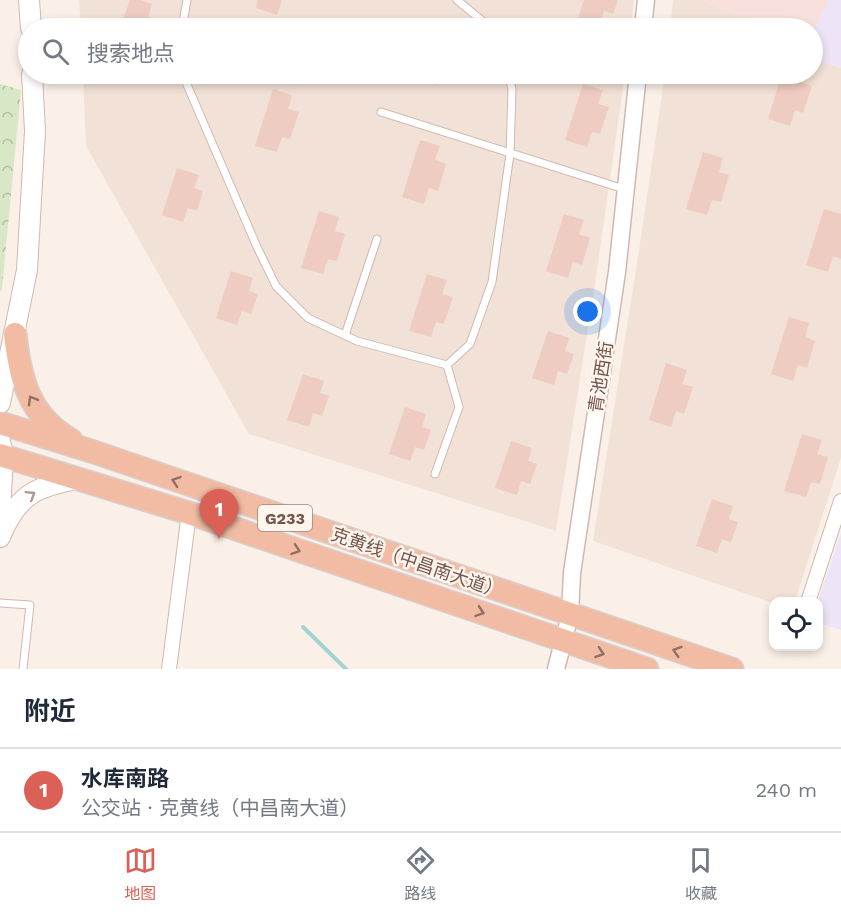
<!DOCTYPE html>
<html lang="zh">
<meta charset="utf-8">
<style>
body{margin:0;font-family:"Work Sans","Noto Sans SC",sans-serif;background:#f2f2f3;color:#1f2937}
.controls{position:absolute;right:18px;bottom:18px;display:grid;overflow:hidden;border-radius:12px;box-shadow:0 3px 9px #0003}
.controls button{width:54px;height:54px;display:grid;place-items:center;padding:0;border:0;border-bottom:2px solid #e0e1e3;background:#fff;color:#1f2937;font:30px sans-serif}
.you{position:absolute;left:588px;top:312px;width:21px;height:21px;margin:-15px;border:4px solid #fff;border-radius:50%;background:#1a73e8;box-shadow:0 0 0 9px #1a73e833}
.badge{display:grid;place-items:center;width:39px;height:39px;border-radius:50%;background:#db6156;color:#fff;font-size:20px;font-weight:700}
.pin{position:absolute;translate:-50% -50px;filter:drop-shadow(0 2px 3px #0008)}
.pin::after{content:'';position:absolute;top:32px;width:21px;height:18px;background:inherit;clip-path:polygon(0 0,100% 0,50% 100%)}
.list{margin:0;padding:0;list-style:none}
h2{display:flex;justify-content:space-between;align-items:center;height:78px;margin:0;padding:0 24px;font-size:26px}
h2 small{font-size:20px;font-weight:400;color:#747a83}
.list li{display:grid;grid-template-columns:39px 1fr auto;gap:18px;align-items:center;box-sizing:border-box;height:84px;padding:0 24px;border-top:2px solid #e0e1e3}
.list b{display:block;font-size:22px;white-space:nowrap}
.list p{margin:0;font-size:20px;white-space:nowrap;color:#747a83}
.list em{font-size:20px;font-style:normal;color:#747a83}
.icon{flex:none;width:33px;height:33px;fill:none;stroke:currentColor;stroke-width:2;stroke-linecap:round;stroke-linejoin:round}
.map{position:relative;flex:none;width:841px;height:669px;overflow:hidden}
.search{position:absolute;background:#fff;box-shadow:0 3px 9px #0003;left:18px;right:18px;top:18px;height:66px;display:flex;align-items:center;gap:15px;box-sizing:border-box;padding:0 21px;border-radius:33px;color:#747a83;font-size:22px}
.sheet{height:162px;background:#fff}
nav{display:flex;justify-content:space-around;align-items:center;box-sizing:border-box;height:84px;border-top:2px solid #e0e1e3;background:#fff;font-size:16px;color:#747a83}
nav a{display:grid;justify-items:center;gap:3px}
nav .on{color:#db6156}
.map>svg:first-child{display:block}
.residential{fill:#f2e1d6}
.commercial{fill:#fae0dc}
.education{fill:#ede4f7}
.park{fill:url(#park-crowns)}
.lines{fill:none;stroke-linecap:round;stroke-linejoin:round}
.stream{stroke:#a4d3d4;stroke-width:4}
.building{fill:#eeccc1}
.service-casing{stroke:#ceb9b1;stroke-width:9}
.minor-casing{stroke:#ceb9b1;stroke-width:16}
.tertiary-casing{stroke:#ceb9b1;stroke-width:19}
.secondary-casing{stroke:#d0b8af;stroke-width:22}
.trunk-casing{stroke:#d8cfcd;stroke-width:25}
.service{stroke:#fff;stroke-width:7}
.minor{stroke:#fff;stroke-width:14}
.tertiary{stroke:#fff;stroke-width:16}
.secondary{stroke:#fff;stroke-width:20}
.trunk{stroke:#f2bca4;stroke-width:22}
.oneway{stroke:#926f63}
.oneway2{stroke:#aa9994}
.labels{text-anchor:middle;stroke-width:5;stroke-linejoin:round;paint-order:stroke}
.shield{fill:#fef5ed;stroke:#9c857d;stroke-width:1.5}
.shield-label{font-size:16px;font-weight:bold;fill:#72554d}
.street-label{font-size:18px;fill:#72554d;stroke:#fef5ed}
</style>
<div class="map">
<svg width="841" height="669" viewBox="0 0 841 669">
<defs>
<pattern id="park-crowns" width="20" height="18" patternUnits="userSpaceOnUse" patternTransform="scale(1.5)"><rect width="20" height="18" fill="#d8e7c6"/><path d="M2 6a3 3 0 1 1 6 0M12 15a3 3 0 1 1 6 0" fill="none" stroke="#b4bea3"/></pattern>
</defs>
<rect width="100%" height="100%" fill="#fbf0e7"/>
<g class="residential">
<polygon points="79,0 634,0 631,28 81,28"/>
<polygon points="673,0 704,0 762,28 670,28"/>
<polygon points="813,56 819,60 841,68 841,458 795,601 774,602 773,603 593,541 638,257 665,74 812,74"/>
<polygon points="83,74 625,74 595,284 556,531 249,434 86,146"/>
</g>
<polygon class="commercial" points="704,0 829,0 813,31 812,28 762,28"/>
<g class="education">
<polygon points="829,0 841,0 841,68 819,60 813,56 813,31"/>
<polygon points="841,533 841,630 819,623 818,601"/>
</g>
<polygon class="park" points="0,84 21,90 2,289 0,292"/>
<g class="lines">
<polyline class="stream" points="303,627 346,669"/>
</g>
<g class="building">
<polygon points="130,0 140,0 152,4 148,17 157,19 154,28 120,28"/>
<polygon points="258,0 282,0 277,15 256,8"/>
<polygon points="584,0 618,0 613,14 604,11 599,25 578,18"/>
<polygon points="408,74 441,74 437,85 408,76"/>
<polygon points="782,74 804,74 801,82 812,86 803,113 795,110 790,126 768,119"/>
<polygon points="583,84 603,90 598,104 609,107 600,134 592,132 587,147 565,140"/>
<polygon points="273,89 292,95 288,109 299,112 290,139 282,137 277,152 255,146"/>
<polygon points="420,140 440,146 435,160 446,164 438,191 429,188 424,204 402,197"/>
<polygon points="703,152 723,158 719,172 729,175 721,202 712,200 707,215 686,209"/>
<polygon points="177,168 199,175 194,188 203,191 197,211 188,208 183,222 162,215"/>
<polygon points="824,209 841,214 841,259 833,256 828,272 806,265"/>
<polygon points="319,211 339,217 335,231 345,234 337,261 328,259 323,274 301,268"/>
<polygon points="564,214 584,220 579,234 590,238 582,265 573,262 568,278 546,271"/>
<polygon points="231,271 253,278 249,291 258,294 251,314 242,311 237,325 216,318"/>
<polygon points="427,274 447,280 442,294 453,297 444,324 436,322 431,337 409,331"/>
<polygon points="789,317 809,323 805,337 815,341 807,368 798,365 793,381 771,374"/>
<polygon points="548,331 569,338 565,351 574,354 567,374 558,371 554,385 532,378"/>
<polygon points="666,363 687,370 682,384 693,387 684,414 676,411 671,427 649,420"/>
<polygon points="303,374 324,381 320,393 329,396 322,416 313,413 309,427 287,420"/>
<polygon points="405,407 426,414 422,427 431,430 424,450 415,447 410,461 389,454"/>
<polygon points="802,434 822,440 817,454 828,457 820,484 811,482 806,497 784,491"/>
<polygon points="511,441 532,448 528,461 537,464 530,484 521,481 517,495 495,488"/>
<polygon points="712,499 733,506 729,519 738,522 731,542 722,539 717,553 696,546"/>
</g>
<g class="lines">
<g class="service-casing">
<g id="service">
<polyline points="457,0 491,28"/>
<polyline points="182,28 187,0"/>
<polyline points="184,74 185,80 257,247 276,286 308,318 357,341 447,365"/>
<polyline points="381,112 624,189"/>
<polyline points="345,335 377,239"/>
<polyline points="435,474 459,407 447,365 470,344 492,282 510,154 512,89 508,74"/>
<polyline points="0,603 30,605 23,669"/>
</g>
</g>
<g class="minor-casing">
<g id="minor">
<polyline points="808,602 841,501"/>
<polyline points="169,669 189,513"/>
</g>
</g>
<g class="tertiary-casing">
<g id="tertiary">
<polyline points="643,28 646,0"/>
<polyline points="556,669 570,615 572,573 617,272 638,74"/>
</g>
</g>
<g class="secondary-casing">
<g id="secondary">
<polyline points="29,0 31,28"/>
<polyline points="0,403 27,270 35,131 32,74"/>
<polyline points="0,441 3,456 0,512"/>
<path d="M 0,537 C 17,495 36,486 79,479"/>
</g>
</g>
<g class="trunk-casing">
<g id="trunk">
<path d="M 15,334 C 20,379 29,416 71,440"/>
<polyline points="0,423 91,451 732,669"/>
<polyline points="0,455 189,513 647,669"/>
</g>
</g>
<use href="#service" class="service"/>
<use href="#minor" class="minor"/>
<use href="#tertiary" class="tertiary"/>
<use href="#secondary" class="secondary"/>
<use href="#trunk" class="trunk"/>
</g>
<defs><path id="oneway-chevron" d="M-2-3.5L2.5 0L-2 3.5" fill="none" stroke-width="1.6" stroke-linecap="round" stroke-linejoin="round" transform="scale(1.5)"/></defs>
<g class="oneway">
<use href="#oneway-chevron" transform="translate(32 400) rotate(-120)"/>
<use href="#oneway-chevron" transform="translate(176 481) rotate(-161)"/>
<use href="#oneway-chevron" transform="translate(296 550) rotate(19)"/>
<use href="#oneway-chevron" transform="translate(480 612) rotate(19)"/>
<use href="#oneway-chevron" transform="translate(677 651) rotate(-162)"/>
<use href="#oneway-chevron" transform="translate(600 653) rotate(19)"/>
</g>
<use class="oneway2" href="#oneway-chevron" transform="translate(31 495) rotate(-32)"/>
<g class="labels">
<rect class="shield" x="258" y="505" width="54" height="26" rx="4.5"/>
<g class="shield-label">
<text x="285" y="524">G233</text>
</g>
<g class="street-label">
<text transform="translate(601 377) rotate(-81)" y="6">青池西街</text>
<text transform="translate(417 563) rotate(19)" y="6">克黄线（中昌南大道）</text>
</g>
</g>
</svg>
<div class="controls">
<button><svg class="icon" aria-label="locate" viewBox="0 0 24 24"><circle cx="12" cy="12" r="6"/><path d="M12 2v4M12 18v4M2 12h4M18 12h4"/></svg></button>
</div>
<div class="you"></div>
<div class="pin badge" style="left:219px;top:539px">1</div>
<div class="search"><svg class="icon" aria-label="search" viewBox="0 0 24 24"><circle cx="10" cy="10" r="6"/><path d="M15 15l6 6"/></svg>搜索地点</div>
</div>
<section class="sheet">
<h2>附近<small></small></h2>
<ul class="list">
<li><span class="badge">1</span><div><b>水库南路</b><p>公交站 · 克黄线（中昌南大道）</p></div><em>240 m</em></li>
</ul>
</section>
<nav>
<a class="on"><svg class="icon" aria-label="map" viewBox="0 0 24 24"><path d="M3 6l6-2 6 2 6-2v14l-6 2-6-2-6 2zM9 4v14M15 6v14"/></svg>地图</a>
<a><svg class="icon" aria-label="directions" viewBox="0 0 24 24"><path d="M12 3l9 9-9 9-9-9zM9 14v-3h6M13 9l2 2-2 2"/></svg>路线</a>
<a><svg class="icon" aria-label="saved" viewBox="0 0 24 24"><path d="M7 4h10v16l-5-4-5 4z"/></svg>收藏</a>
</nav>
